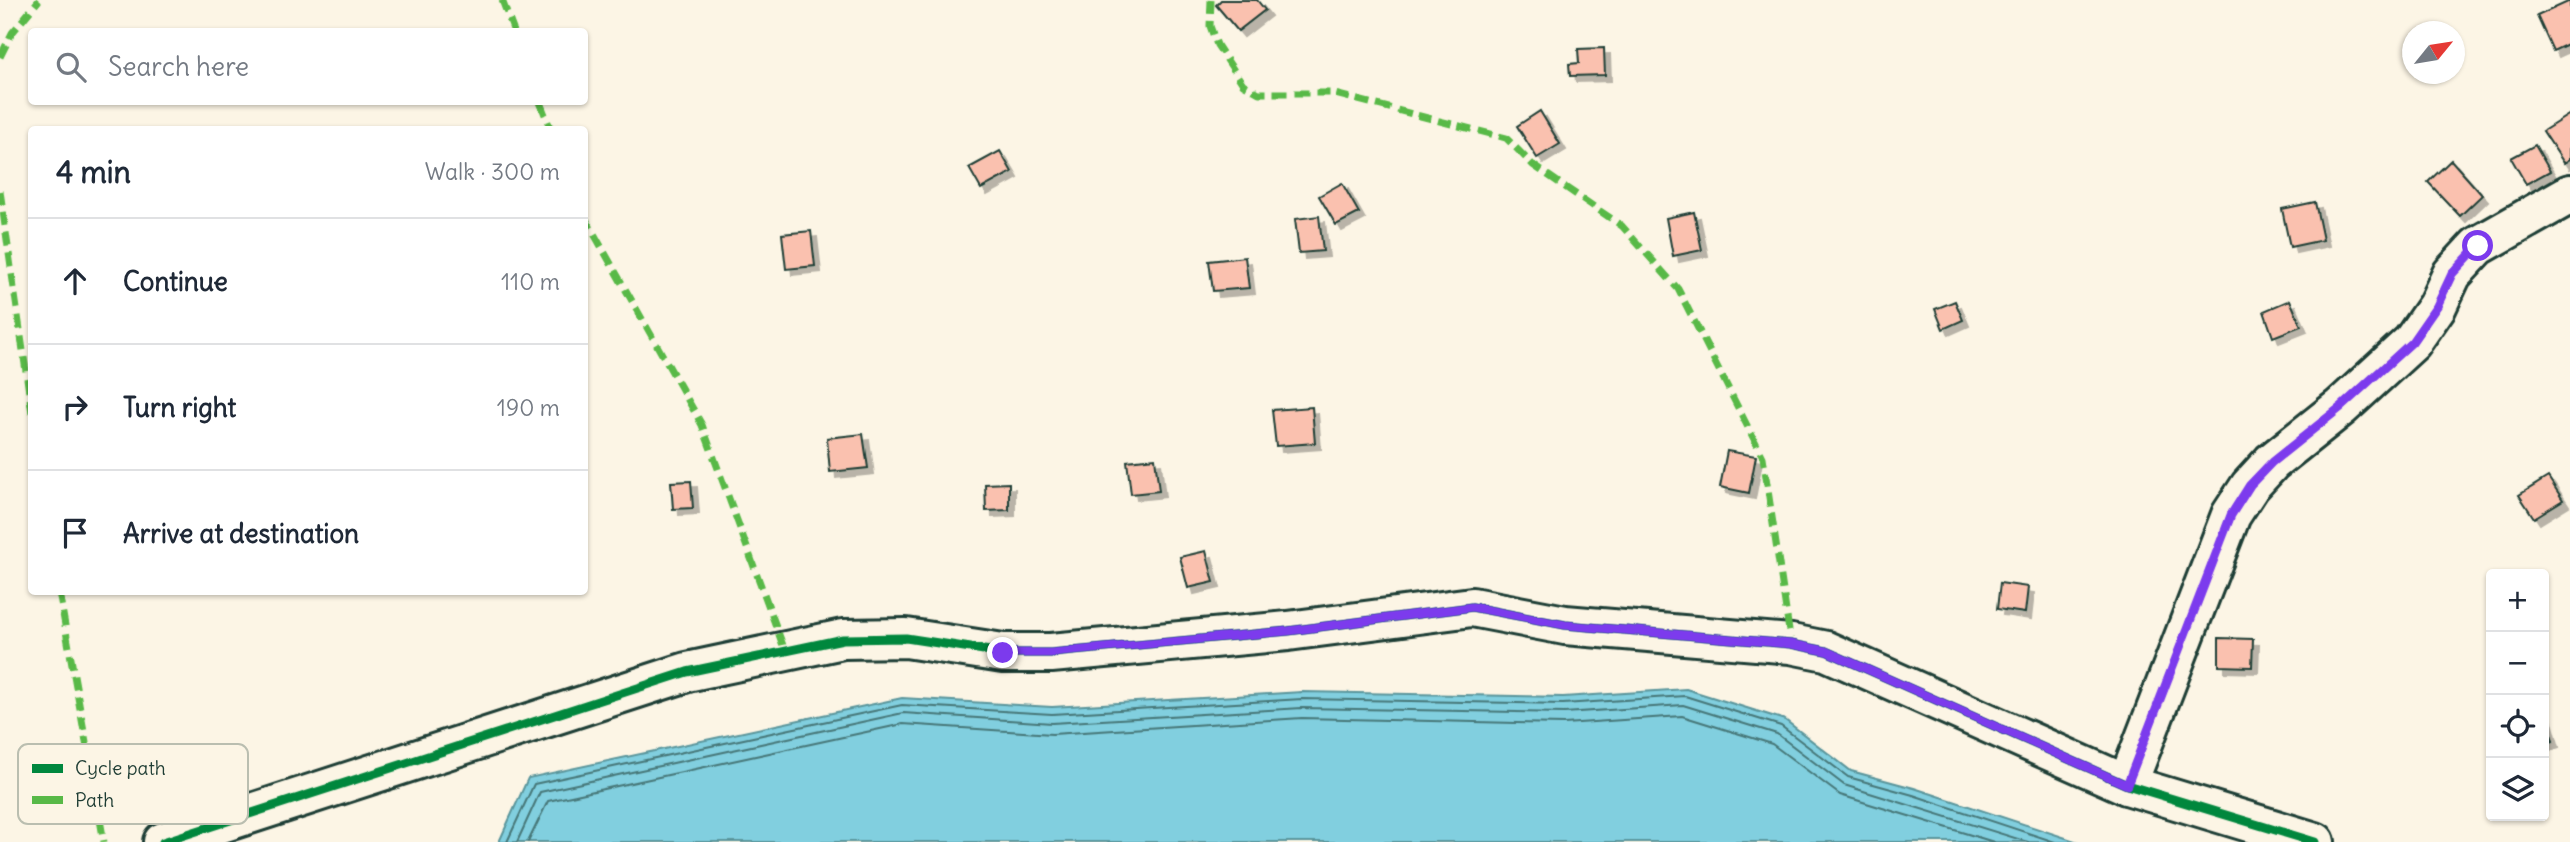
<!DOCTYPE html>
<meta charset="utf-8">
<style>
body{margin:0;font-family:Delius,sans-serif;background:#f6f6f7;color:#1f2937}
.controls{position:absolute;right:21px;bottom:21px;display:grid;overflow:hidden;border-radius:7px;box-shadow:0 2px 5px #0004}
.controls button{width:63px;height:63px;display:grid;place-items:center;padding:0;border:0;border-bottom:2px solid #e0e1e3;background:#fff;color:#1f2937;font:35px sans-serif}
.compass{position:absolute;left:2402px;top:21px;width:63px;height:63px;border-radius:50%;background:#fff;box-shadow:0 2px 5px #0004;rotate:60deg}
.stop{position:absolute;width:21px;height:21px;margin:-16px;border:5px solid #7c3aed;border-radius:50%;background:#fff}
.stop.end{background:#7c3aed;border-color:#fff;box-shadow:0 2px 7px #0008}
.list{margin:0;padding:0;list-style:none}
h2{display:flex;justify-content:space-between;align-items:center;height:91px;margin:0;padding:0 28px;font-size:30px}
h2 small{font-size:23px;font-weight:400;color:#747a83}
.list li{display:grid;grid-template-columns:46px 1fr auto;gap:21px;align-items:center;box-sizing:border-box;height:126px;padding:0 28px;border-top:2px solid #e0e1e3}
.list b{display:block;font-size:26px;white-space:nowrap}
.list em{font-size:23px;font-style:normal;color:#747a83}
.icon{flex:none;width:38px;height:38px;fill:none;stroke:currentColor;stroke-width:2;stroke-linecap:round;stroke-linejoin:round}
.map{position:relative;flex:none;width:2570px;height:842px;overflow:hidden}
.search{position:absolute;background:#fff;box-shadow:0 2px 5px #0004;left:28px;top:28px;width:560px;height:77px;display:flex;align-items:center;gap:18px;box-sizing:border-box;padding:0 24px;border-radius:7px;color:#747a83;font-size:26px}
.panel{position:absolute;background:#fff;box-shadow:0 2px 5px #0004;left:28px;top:126px;width:560px;height:469px;border-radius:7px}
.map>svg:first-child{display:block}
.water{fill:#81cfdf;stroke:#5a959b;stroke-width:2}
.lines{fill:none;stroke-linecap:round;stroke-linejoin:round}
.shore{stroke:#467778;stroke-width:2}
.building{fill:#fac1af;stroke:#1f3d34;stroke-width:2;filter:url(#shadow)}
.street-casing{stroke:#1f3d34;stroke-width:44}
.street{stroke:#fcf5e5;stroke-width:38}
.quiet{stroke:#58b947;stroke-width:7;stroke-dasharray:14 7;stroke-linecap:butt}
.cycleway-casing{stroke:#fcf5e5;stroke-width:13}
.cycleway{stroke:#00873e;stroke-width:9}
.route{stroke:#7c3aed;stroke-width:9}
.key{fill:#fcf5e5;stroke:#babeb0;stroke-width:2}
.key-label{font-size:19px;fill:#1f3d34}
</style>
<div class="map">
<svg width="2570" height="842" viewBox="0 0 2570 842">
<defs>
<filter id="shadow"><feDropShadow dx="6" dy="6" stdDeviation="0" flood-color="#0004"/></filter>
</defs>
<rect width="100%" height="100%" fill="#fcf5e5"/>
<filter id="ink" filterUnits="userSpaceOnUse"><feTurbulence type="fractalNoise" baseFrequency=".0143" numOctaves="2"/><feDisplacementMap in="SourceGraphic" scale="14" xChannelSelector="R" yChannelSelector="G"/><feConvolveMatrix kernelMatrix="1 2 1 2 8 2 1 2 1" color-interpolation-filters="sRGB"/></filter>
<g filter="url(#ink)">
<polygon class="water" points="1686,689 1785,720 1851,771 1914,788 2078,842 499,842 528,778 902,698 1052,707 1302,692 1563,697"/>
<g class="lines">
<g class="shore">
<polyline points="507,842 534,784 902,705 1052,714 1302,699 1563,704 1685,696 1781,726 1848,777 1913,795 2055,842"/>
<polyline points="517,842 540,792 903,713 1052,723 1302,708 1564,713 1683,705 1777,734 1844,785 2028,842"/>
<polyline points="528,842 548,801 903,724 1052,734 1302,718 1564,724 1682,716 1772,744 1840,795 1994,842"/>
</g>
</g>
<g class="building">
<polygon points="1221,0 1257,0 1265,10 1238,31 1216,5"/>
<polygon points="2570,1 2570,43 2553,51 2537,16"/>
<polygon points="1604,48 1605,75 1570,76 1569,64 1579,63 1578,49"/>
<polygon points="1540,111 1560,144 1537,158 1517,126"/>
<polygon points="2570,114 2570,159 2564,163 2543,131"/>
<polygon points="2535,145 2550,171 2526,184 2511,158"/>
<polygon points="1000,151 1012,172 981,189 969,168"/>
<polygon points="2451,160 2482,195 2460,216 2428,182"/>
<polygon points="1342,183 1359,213 1336,225 1319,196"/>
<polygon points="2315,202 2323,240 2290,247 2282,209"/>
<polygon points="1694,212 1702,250 1673,256 1666,218"/>
<polygon points="1319,216 1323,251 1299,253 1295,219"/>
<polygon points="811,231 815,266 786,269 782,234"/>
<polygon points="1245,257 1249,288 1213,291 1209,261"/>
<polygon points="2290,300 2301,326 2273,337 2264,311"/>
<polygon points="1955,301 1963,320 1943,329 1935,309"/>
<polygon points="1312,407 1315,443 1276,446 1272,410"/>
<polygon points="863,434 868,468 830,472 827,438"/>
<polygon points="1727,451 1756,456 1749,493 1720,487"/>
<polygon points="1155,458 1159,491 1131,494 1127,461"/>
<polygon points="2548,477 2563,500 2534,518 2519,495"/>
<polygon points="691,481 693,508 673,509 671,482"/>
<polygon points="1009,483 1009,510 986,511 985,484"/>
<polygon points="1206,551 1214,582 1188,588 1180,557"/>
<polygon points="2000,583 2028,587 2025,613 1997,609"/>
<polygon points="2219,638 2253,639 2252,667 2219,666"/>
<polygon points="2544,709 2553,741 2544,744"/>
</g>
<g class="lines">
<g class="street-casing">
<g id="street">
<polyline points="2127,785 2231,515 2250,486 2272,462 2341,407 2412,342 2437,306 2452,274 2478,246 2570,194"/>
<polyline points="163,842 687,672 843,639 906,638 1003,653 1051,653 1288,631 1472,607 1565,625 1791,644 1826,651 2127,785 2315,842"/>
</g>
</g>
<use href="#street" class="street"/>
<g class="quiet">
<polyline points="502,0 514,32"/>
<polyline points="1211,0 1210,26 1217,45 1243,84 1259,93 1331,93 1506,138 1533,165 1622,226 1678,289 1763,457 1791,644"/>
<polyline points="0,57 12,33 39,0"/>
<polyline points="540,102 551,130"/>
<polyline points="0,191 32,413"/>
<polyline points="584,216 702,425 785,651"/>
<polyline points="59,592 104,842"/>
</g>
<g class="cycleway-casing">
<polyline id="cycleway" points="163,842 687,672 843,639 906,638 1003,653 1051,653 1288,631 1472,607 1565,625 1791,644 1826,651 2127,785 2315,842"/>
</g>
<use href="#cycleway" class="cycleway"/>
</g>
</g>
<g class="lines" filter="url(#ink)">
<polyline class="route" points="1003,653 1051,653 1288,631 1472,607 1565,625 1791,644 1826,651 2127,785 2231,515 2250,485 2272,462 2341,407 2412,342 2437,306 2452,274 2478,246"/>
</g>
<rect x="18" y="744" width="230" height="80" rx="10" class="key"/>
<rect x="32" y="764" width="31" height="9" fill="#00873e"/>
<rect x="32" y="796" width="31" height="8" fill="#58b947"/>
<g class="key-label">
<text x="75" y="775">Cycle path</text>
<text x="75" y="807">Path</text>
</g>
</svg>
<div class="controls">
<button>+</button>
<button>−</button>
<button><svg class="icon" aria-label="locate" viewBox="0 0 24 24"><circle cx="12" cy="12" r="6"/><path d="M12 2v4M12 18v4M2 12h4M18 12h4"/></svg></button>
<button><svg class="icon" aria-label="layers" viewBox="0 0 24 24"><path d="M12 4l9 5-9 5-9-5zM3 14l9 5 9-5"/></svg></button>
</div>
<svg class="compass" viewBox="-18 -18 36 36"><path d="M0-13l5 13h-10z" fill="#e53935"/><path d="M0 13l5-13h-10z" fill="#747a83"/></svg>
<div class="stop" style="left:2478px;top:246px"></div>
<div class="stop end" style="left:1003px;top:653px"></div>
<div class="search"><svg class="icon" aria-label="search" viewBox="0 0 24 24"><circle cx="10" cy="10" r="6"/><path d="M15 15l6 6"/></svg>Search here</div>
<section class="panel">
<h2>4 min<small>Walk · 300 m</small></h2>
<ul class="list">
<li><svg class="icon" aria-label="ahead" viewBox="0 0 24 24"><path d="M12 20V5M6 11l6-6 6 6"/></svg><div><b>Continue</b></div><em>110 m</em></li>
<li><svg class="icon" aria-label="right" viewBox="0 0 24 24"><path d="M7 20v-9h11M14 6l5 5-5 5"/></svg><div><b>Turn right</b></div><em>190 m</em></li>
<li><svg class="icon" aria-label="arrive" viewBox="0 0 24 24"><path d="M6 21V4h12l-3 4 3 4H6"/></svg><div><b>Arrive at destination</b></div></li>
</ul>
</section>
</div>
